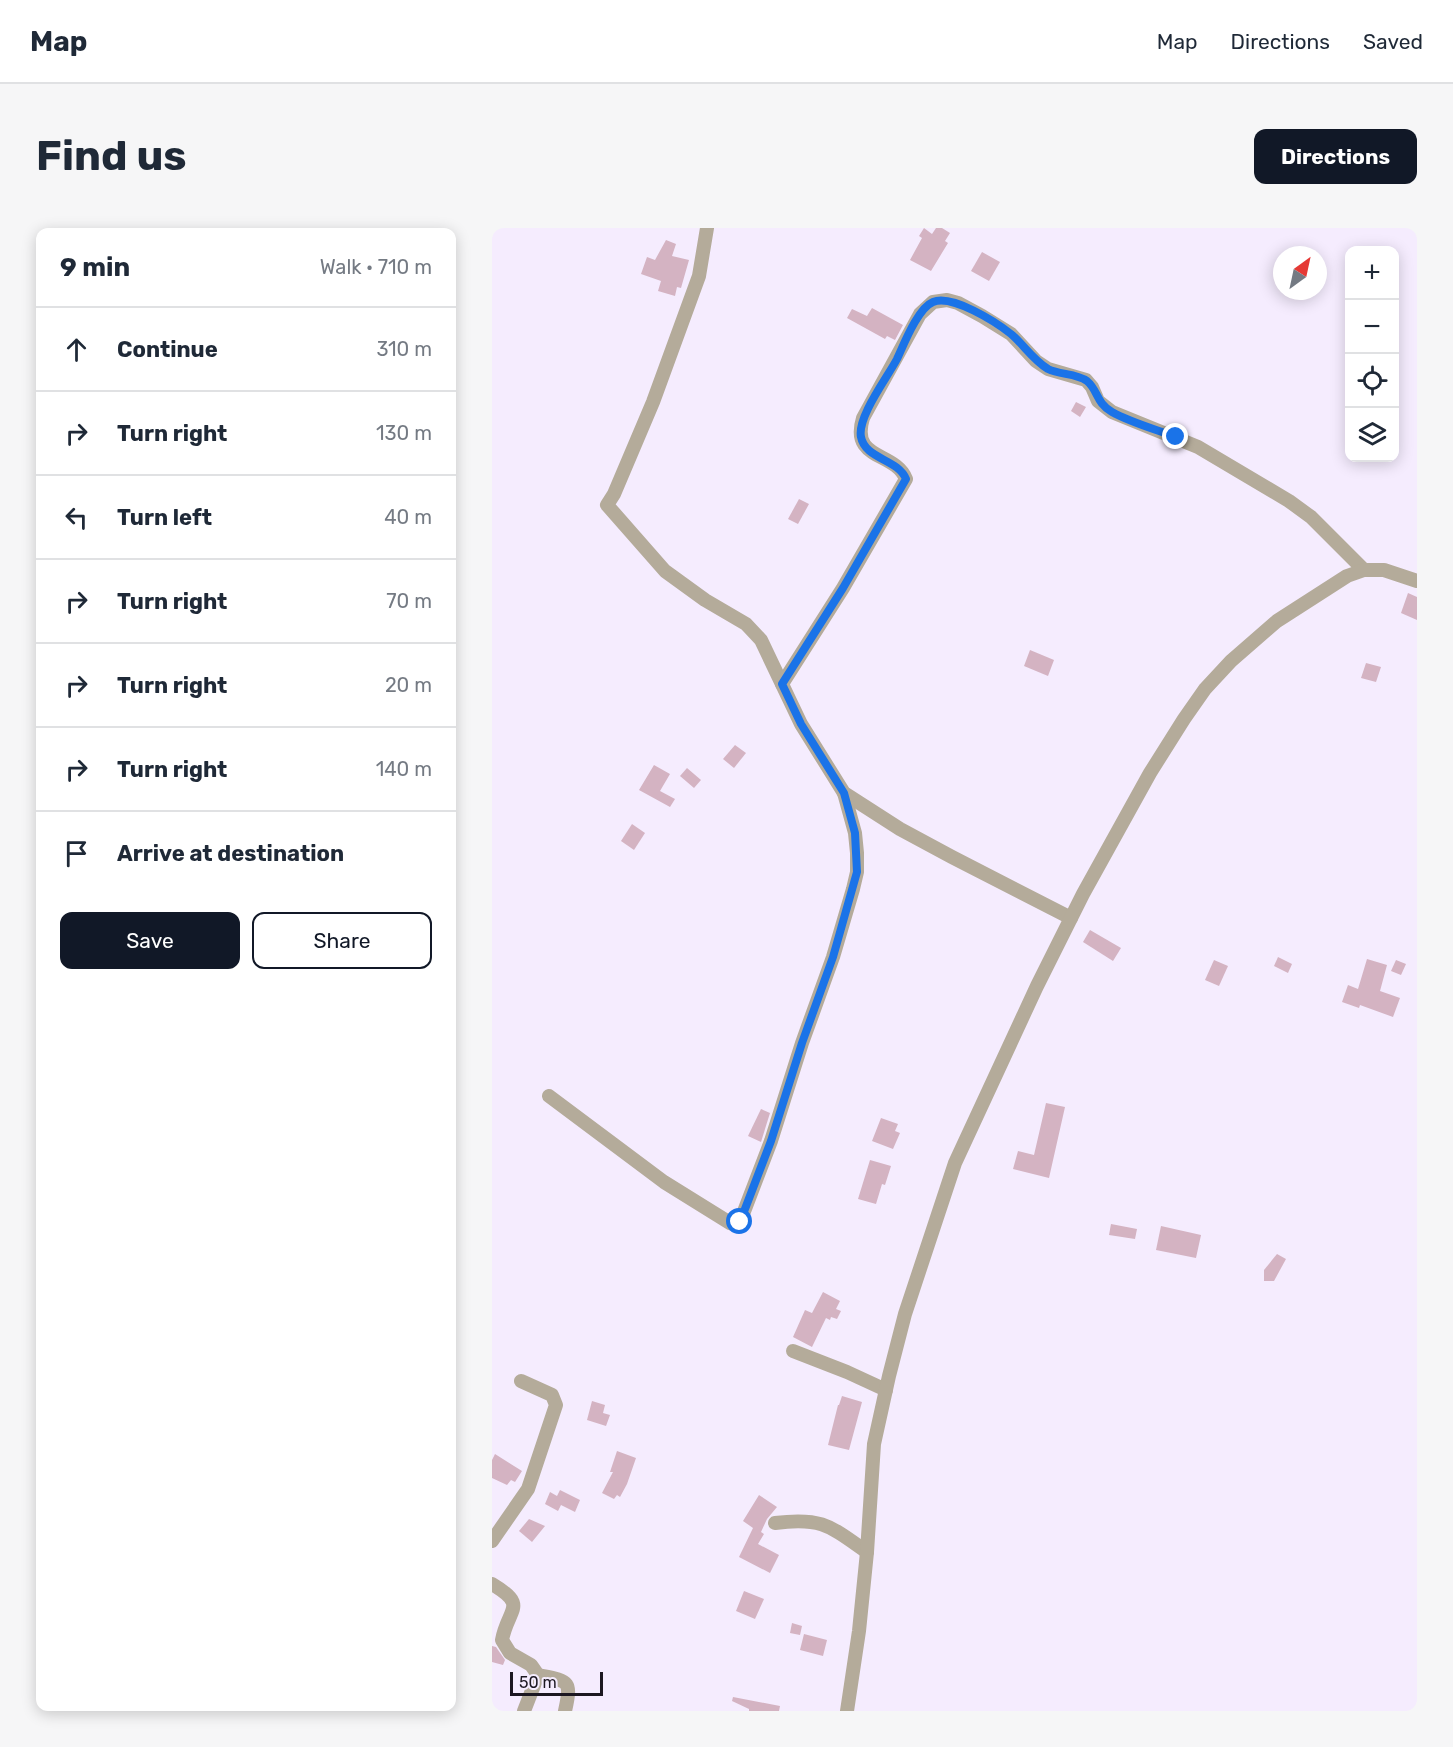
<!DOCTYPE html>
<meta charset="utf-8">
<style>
body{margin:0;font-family:Rubik,sans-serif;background:#f6f6f7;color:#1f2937}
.controls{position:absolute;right:18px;top:18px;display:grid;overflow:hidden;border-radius:12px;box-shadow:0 3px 15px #0003}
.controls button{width:54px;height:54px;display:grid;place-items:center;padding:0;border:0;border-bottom:2px solid #e0e1e3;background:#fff;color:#1f2937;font:30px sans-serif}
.compass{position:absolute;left:781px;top:18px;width:54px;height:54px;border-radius:50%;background:#fff;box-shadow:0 3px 15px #0003;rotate:33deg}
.scale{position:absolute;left:18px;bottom:15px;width:93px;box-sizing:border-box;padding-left:6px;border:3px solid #1c1721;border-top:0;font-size:16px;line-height:21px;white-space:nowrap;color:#1c1721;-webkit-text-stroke:4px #f5ecfe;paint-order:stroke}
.stop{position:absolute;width:18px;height:18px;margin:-14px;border:4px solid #1a73e8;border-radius:50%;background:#fff}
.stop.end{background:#1a73e8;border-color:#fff;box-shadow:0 2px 6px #0008}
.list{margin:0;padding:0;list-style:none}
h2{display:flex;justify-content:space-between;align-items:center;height:78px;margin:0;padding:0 24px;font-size:26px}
h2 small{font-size:20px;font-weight:400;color:#747a83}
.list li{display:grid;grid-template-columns:39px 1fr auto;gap:18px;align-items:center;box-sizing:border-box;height:84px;padding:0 24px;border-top:2px solid #e0e1e3}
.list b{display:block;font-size:22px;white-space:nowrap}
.list em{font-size:20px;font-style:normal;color:#747a83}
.actions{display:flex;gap:12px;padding:18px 24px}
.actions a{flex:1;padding:14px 0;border:2px solid #111827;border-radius:12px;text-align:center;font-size:21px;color:#111827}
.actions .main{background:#111827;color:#fff}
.icon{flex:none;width:33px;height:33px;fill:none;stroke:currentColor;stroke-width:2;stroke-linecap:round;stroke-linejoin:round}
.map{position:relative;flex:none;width:925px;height:1483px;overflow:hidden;border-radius:12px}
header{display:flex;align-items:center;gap:36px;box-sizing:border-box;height:84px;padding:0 30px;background:#fff;border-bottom:2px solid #e0e1e3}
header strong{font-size:28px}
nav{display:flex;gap:33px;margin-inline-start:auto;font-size:21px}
.intro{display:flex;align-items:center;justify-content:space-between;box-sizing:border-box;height:144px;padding:0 36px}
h1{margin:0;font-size:42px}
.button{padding:15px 27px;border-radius:12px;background:#111827;color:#fff;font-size:21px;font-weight:700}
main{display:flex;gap:36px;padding:0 36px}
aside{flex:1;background:#fff;border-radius:12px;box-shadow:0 3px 15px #0003}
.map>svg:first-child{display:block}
.building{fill:#d4b3c2}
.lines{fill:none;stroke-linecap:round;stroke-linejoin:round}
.street{stroke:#b4ab9a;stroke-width:14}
.route{stroke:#1a73e8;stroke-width:8}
</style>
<header>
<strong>Map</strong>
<nav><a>Map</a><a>Directions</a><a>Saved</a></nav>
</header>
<div class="intro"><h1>Find us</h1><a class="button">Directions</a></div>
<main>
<aside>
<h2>9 min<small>Walk · 710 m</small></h2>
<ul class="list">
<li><svg class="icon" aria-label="ahead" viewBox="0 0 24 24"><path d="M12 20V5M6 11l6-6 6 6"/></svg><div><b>Continue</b></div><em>310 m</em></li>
<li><svg class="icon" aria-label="right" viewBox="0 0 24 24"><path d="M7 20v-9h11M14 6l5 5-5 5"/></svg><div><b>Turn right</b></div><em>130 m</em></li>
<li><svg class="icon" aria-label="left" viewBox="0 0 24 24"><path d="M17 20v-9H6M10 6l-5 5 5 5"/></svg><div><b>Turn left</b></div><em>40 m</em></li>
<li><svg class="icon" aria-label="right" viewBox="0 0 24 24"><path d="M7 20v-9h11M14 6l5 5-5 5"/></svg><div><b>Turn right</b></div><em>70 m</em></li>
<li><svg class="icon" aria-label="right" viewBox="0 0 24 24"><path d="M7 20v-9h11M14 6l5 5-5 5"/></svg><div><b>Turn right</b></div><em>20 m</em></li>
<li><svg class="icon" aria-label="right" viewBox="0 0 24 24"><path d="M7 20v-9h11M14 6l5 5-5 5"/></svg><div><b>Turn right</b></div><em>140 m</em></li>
<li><svg class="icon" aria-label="arrive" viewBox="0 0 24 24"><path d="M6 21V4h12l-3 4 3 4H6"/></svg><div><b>Arrive at destination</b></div></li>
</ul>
<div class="actions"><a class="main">Save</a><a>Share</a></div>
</aside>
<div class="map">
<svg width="925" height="1483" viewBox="0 0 925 1483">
<rect width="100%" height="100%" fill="#f5ecfe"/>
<g class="building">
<polygon points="432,0 440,6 444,0 450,0 458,5 453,13 456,15 439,43 418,32 430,10 427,8"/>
<polygon points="174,12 184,16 180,28 197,32 189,60 185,59 183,68 166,63 169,53 149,46 155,29 163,32"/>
<polygon points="490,24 508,34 497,53 479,43"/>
<polygon points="380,80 411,97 403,112 395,108 393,111 355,90 360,81 375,88"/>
<polygon points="584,174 594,179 588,189 579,183"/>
<polygon points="307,271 317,276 306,296 296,291"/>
<polygon points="916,365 925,369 925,392 909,385"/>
<polygon points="538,422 562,432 556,448 532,438"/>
<polygon points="874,435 889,439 884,454 869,450"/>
<polygon points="243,517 254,525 242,540 231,531"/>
<polygon points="162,537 178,546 168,563 183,571 178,579 147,562"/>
<polygon points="195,540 209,552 202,560 188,548"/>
<polygon points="140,596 153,605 142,622 129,613"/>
<polygon points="598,702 629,720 621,733 591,714"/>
<polygon points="786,729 800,736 796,745 782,738"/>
<polygon points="875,731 895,737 888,763 908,770 901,789 868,777 867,780 850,774 856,757 866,761"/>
<polygon points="722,732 736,738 727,758 713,752"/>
<polygon points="904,732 914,736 909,747 899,743"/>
<polygon points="554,875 573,879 557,950 521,941 526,923 542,927"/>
<polygon points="269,881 278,885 269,914 256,908"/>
<polygon points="389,890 406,896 403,903 408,905 401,921 380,913"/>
<polygon points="378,932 399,938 393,957 390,956 384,976 366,971"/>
<polygon points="619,996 645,1001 643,1011 617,1007"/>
<polygon points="669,998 709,1007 704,1030 664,1022"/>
<polygon points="785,1026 794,1031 782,1053 772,1053 772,1042"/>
<polygon points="331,1064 348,1073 344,1081 349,1083 345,1091 339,1089 338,1092 334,1090 320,1119 301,1109 313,1082 320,1085"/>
<polygon points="350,1168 370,1174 357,1222 336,1217 346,1177 347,1177"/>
<polygon points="100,1173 113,1177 111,1185 118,1187 114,1198 95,1192"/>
<polygon points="125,1223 144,1230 135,1256 128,1269 125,1267 122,1271 110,1265 121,1244 118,1244"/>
<polygon points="3,1226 30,1243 23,1254 19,1252 15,1257 0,1250 0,1232"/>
<polygon points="68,1262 88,1272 83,1284 69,1277 66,1283 53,1276 58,1264 65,1268"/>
<polygon points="267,1267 285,1279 275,1291 269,1304 272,1306 266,1316 287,1327 278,1345 247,1329 261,1300 251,1293"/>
<polygon points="37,1291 53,1298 40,1314 27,1303"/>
<polygon points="252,1363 272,1371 263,1391 244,1383"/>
<polygon points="300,1395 310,1398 308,1407 298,1405"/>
<polygon points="312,1406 335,1412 331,1428 308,1422"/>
<polygon points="0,1418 4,1419 13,1432 11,1437 0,1434"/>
<polygon points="241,1469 288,1478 287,1483 257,1483 257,1481 240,1473"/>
</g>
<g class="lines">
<g class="street">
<polyline points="215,0 207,48 161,174 122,266 115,277 173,343 213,372 254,396 269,412 309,496 352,565 408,601 460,629 579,690"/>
<path d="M 290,456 L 351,360 L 414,251 C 403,223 358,233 371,190 L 428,86 L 441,74 L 455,72 L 466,75 L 490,88 L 519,106 L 544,133 L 556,141 L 594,152 L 600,159 L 606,173 L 620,184 L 706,219 L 797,273 L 819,289 L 872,342"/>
<polyline points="57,868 172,954 238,995 244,997 248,994 279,913 310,815 341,729 361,661 365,644 365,625 363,605 352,565"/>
<polyline points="301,1123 355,1144 394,1162"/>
<path d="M 283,1295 C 330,1289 338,1298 375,1324"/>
<polyline points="0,1313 36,1261 64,1177 60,1167 29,1153"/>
<path d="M 0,1356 C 37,1378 16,1380 10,1412 L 18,1425 L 39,1437 L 46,1447 C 77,1453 80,1452 73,1483"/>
<polyline points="32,1483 46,1447"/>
<polyline points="355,1483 367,1403 375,1324 382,1216 397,1148 413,1086 463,935 545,758 591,666 658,545 692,491 713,461 739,433 785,393 855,348 872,342 892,342 925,353"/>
</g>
</g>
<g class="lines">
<path class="route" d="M 248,994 L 279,913 L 310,815 L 341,729 L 365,644 L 363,605 L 352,565 L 309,496 L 290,456 L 351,360 L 414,251 C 406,231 373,231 369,209 C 365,189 395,150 405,131 C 412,116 426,80 441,74 C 460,66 504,94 519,106 C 532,117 541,132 556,141 C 568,147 584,145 595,153 C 606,162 604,175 620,184 C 640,195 663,201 684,209"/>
</g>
</svg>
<div class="controls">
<button>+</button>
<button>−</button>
<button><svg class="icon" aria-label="locate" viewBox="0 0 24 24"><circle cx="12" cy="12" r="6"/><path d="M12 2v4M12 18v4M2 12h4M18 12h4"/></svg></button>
<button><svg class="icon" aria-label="layers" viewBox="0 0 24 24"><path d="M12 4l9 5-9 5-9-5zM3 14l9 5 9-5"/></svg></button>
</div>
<svg class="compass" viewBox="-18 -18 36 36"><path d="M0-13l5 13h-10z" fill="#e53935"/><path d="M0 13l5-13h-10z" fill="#747a83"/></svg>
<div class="scale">50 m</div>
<div class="stop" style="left:248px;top:994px"></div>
<div class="stop end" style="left:684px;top:209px"></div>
</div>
</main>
